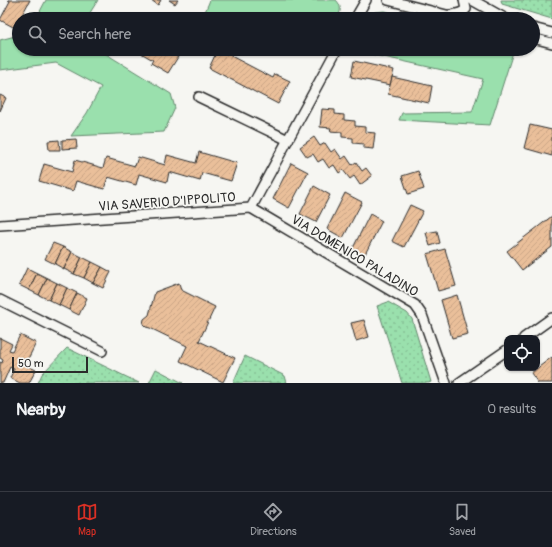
<!DOCTYPE html>
<style>
body{margin:0;font-family:Pangolin,sans-serif;background:#20242c;color:#f1f3f6}
.controls{position:absolute;right:12px;bottom:12px;display:grid;overflow:hidden;border-radius:8px;box-shadow:0 1px 3px #0004}
.controls button{width:36px;height:36px;display:grid;place-items:center;padding:0;border:0;border-bottom:1px solid #363941;background:#171b24;color:#f1f3f6;font:20px sans-serif}
.scale{position:absolute;left:12px;bottom:10px;width:76px;box-sizing:border-box;padding-left:4px;border:2px solid #2b2b2b;border-top:0;font-size:11px;line-height:14px;white-space:nowrap;color:#2b2b2b;-webkit-text-stroke:3px #f6f6f2;paint-order:stroke}
.list{margin:0;padding:0;list-style:none}
h2{display:flex;justify-content:space-between;align-items:center;height:52px;margin:0;padding:0 16px;font-size:17px}
h2 small{font-size:13px;font-weight:400;color:#9ea1a6}
.icon{flex:none;width:22px;height:22px;fill:none;stroke:currentColor;stroke-width:2;stroke-linecap:round;stroke-linejoin:round}
.map{position:relative;flex:none;width:552px;height:383px;overflow:hidden}
.search{position:absolute;background:#171b24;box-shadow:0 1px 3px #0004;left:12px;right:12px;top:12px;height:44px;display:flex;align-items:center;gap:10px;box-sizing:border-box;padding:0 14px;border-radius:22px;color:#9ea1a6;font-size:15px}
.sheet{height:108px;background:#171b24}
nav{display:flex;justify-content:space-around;align-items:center;box-sizing:border-box;height:56px;border-top:1px solid #363941;background:#171b24;font-size:11px;color:#9ea1a6}
nav a{display:grid;justify-items:center;gap:2px}
nav .on{color:#d93025}
.map>svg:first-child{display:block}
.grass{fill:url(#grass-dots);stroke:#62866c}
.green{fill:#9ae0ad;stroke:#62866c}
.building{fill:url(#building-hatch);stroke:#2b2b2b}
.lines{fill:none;stroke-linecap:round;stroke-linejoin:round}
.street-casing{stroke:#2b2b2b;stroke-width:12}
.street{stroke:#f6f6f2;stroke-width:9}
.labels{text-anchor:middle;stroke-width:3.5;stroke-linejoin:round;paint-order:stroke}
.street-label{font-size:13px;fill:#2b2b2b;stroke:#f6f6f2}
</style>
<div class="map">
<svg width="552" height="383" viewBox="0 0 552 383">
<defs>
<pattern id="grass-dots" width="8" height="8" patternUnits="userSpaceOnUse"><rect width="8" height="8" fill="#9ae0ad"/><path d="M2 2h.1M6 6h.1" fill="none" stroke="#85c095" stroke-width="1.8" stroke-linecap="round"/></pattern>
<pattern id="building-hatch" width="6" height="6" patternUnits="userSpaceOnUse"><rect width="6" height="6" fill="#eabf9a"/><path d="M-1 1l2-2M0 6l6-6M5 7l2-2" fill="none" stroke="#c9a485"/></pattern>
</defs>
<rect width="100%" height="100%" fill="#f6f6f2"/>
<filter id="ink" filterUnits="userSpaceOnUse"><feTurbulence type="fractalNoise" baseFrequency=".025" numOctaves="2"/><feDisplacementMap in="SourceGraphic" scale="8" xChannelSelector="R" yChannelSelector="G"/><feConvolveMatrix kernelMatrix="1 2 1 2 8 2 1 2 1" color-interpolation-filters="sRGB"/></filter>
<g filter="url(#ink)">
<g class="grass">
<polygon points="501,0 552,0 552,19 502,4"/>
<polygon points="388,302 407,313 412,319 431,382 429,383 402,383 377,306"/>
<polygon points="67,348 139,383 38,383 42,374"/>
<polygon points="245,356 285,376 287,383 233,383"/>
<polygon points="156,369 183,383 149,383"/>
</g>
<g class="green">
<polygon points="46,0 98,0 86,19 36,19"/>
<path d="M 210,0 L 336,0 C 342,6 341,12 337,19 L 233,19 L 205,12 Z"/>
<polygon points="384,11 416,19 366,19 375,12"/>
<polygon points="19,35 19,49 98,49 171,94 175,108 164,132 71,136 87,113 101,87 56,63 0,70 0,40"/>
<polygon points="348,49 514,49 490,125 399,120 402,113 472,112 483,79"/>
</g>
<g class="building">
<polygon points="8,0 30,0 15,28 0,20 10,1"/>
<polygon points="151,0 161,0 158,5"/>
<polygon points="169,0 178,0 175,4"/>
<polygon points="134,49 165,49 178,57 168,73 151,63 153,60"/>
<polygon points="218,49 226,49 233,52 231,56 273,78 275,74 290,81 278,104 209,68"/>
<polygon points="354,61 394,70 390,85 351,77"/>
<polygon points="392,77 432,86 429,103 388,94"/>
<polygon points="0,95 6,98 0,111"/>
<polygon points="322,109 335,110 335,114 344,115 344,120 355,121 355,126 365,127 365,132 375,133 373,149 364,148 364,144 353,143 353,138 342,137 342,132 330,131 331,128 320,127"/>
<polygon points="530,125 552,130 552,156 524,148"/>
<polygon points="314,137 320,146 325,143 331,152 335,149 342,159 346,156 352,165 356,162 362,171 366,168 372,176 360,185 354,176 350,179 343,170 339,173 334,165 329,168 323,159 318,162 313,154 307,157 300,147"/>
<polygon points="76,139 77,148 62,149 62,140"/>
<polygon points="59,140 60,150 49,150 48,141"/>
<polygon points="199,152 237,163 231,181 202,173 200,181 169,172 167,182 139,174 136,185 108,177 104,189 76,181 73,191 39,181 44,164 72,172 75,160 103,168 106,158 135,166 138,157 165,165 167,155 196,163"/>
<polygon points="291,163 308,172 289,208 273,199"/>
<polygon points="418,171 424,189 408,194 402,176"/>
<polygon points="314,186 330,195 316,222 300,214"/>
<polygon points="345,193 362,202 343,238 327,229"/>
<polygon points="410,205 423,211 404,247 392,241"/>
<polygon points="370,214 382,221 364,256 352,250"/>
<polygon points="552,216 552,247 522,270 507,251"/>
<polygon points="437,231 440,243 430,246 426,233"/>
<polygon points="53,243 63,247 55,264 45,259"/>
<polygon points="63,247 72,252 64,269 55,264"/>
<polygon points="445,249 456,286 438,291 427,254"/>
<polygon points="72,252 82,257 74,274 64,269"/>
<polygon points="82,257 92,262 84,278 74,274"/>
<polygon points="92,262 102,267 93,283 84,278"/>
<polygon points="102,267 111,272 103,288 93,283"/>
<polygon points="27,268 37,273 29,290 19,285"/>
<polygon points="37,273 47,278 39,295 29,290"/>
<polygon points="47,278 57,283 49,300 39,295"/>
<polygon points="57,283 67,288 59,305 49,300"/>
<polygon points="179,283 181,290 215,307 199,341 235,358 223,382 180,361 187,346 150,328 146,327 143,324 144,319 149,315 155,292"/>
<polygon points="67,288 77,293 69,310 59,305"/>
<polygon points="77,293 87,298 79,315 69,310"/>
<polygon points="457,295 468,334 452,338 441,300"/>
<polygon points="364,320 369,337 356,341 351,323"/>
<polygon points="20,335 36,343 27,361 21,358 19,362 36,370 29,383 20,383 10,378 14,369 10,367 3,383 0,383 0,362 2,363 3,360 0,358 0,338 12,344 9,350 12,351"/>
<polygon points="552,357 552,383 538,383 531,373"/>
</g>
<g class="lines">
<g class="street-casing">
<g id="street">
<polyline points="388,0 462,19"/>
<polyline points="472,0 506,19"/>
<path d="M 450,15 C 457,14 462,14 466,9 L 464,0"/>
<polyline points="355,19 366,0"/>
<polyline points="533,28 552,33"/>
<polyline points="533,38 552,43"/>
<polyline points="199,97 288,140"/>
<polyline points="251,208 415,305 422,315 446,383"/>
<polyline points="0,225 251,208 337,49"/>
<polyline points="0,300 102,351"/>
<polyline points="524,338 552,318"/>
<polyline points="459,383 507,350"/>
</g>
</g>
<use href="#street" class="street"/>
</g>
</g>
<g class="labels">
<g class="street-label">
<text transform="translate(167 201) rotate(-4)" y="5">VIA SAVERIO D'IPPOLITO</text>
<text transform="translate(355 255) rotate(31)" y="5">VIA DOMENICO PALADINO</text>
</g>
</g>
</svg>
<div class="controls">
<button><svg class="icon" aria-label="locate" viewBox="0 0 24 24"><circle cx="12" cy="12" r="6"/><path d="M12 2v4M12 18v4M2 12h4M18 12h4"/></svg></button>
</div>
<div class="scale">50 m</div>
<div class="search"><svg class="icon" aria-label="search" viewBox="0 0 24 24"><circle cx="10" cy="10" r="6"/><path d="M15 15l6 6"/></svg>Search here</div>
</div>
<section class="sheet">
<h2>Nearby<small>0 results</small></h2>
<ul class="list">
</ul>
</section>
<nav>
<a class="on"><svg class="icon" aria-label="map" viewBox="0 0 24 24"><path d="M3 6l6-2 6 2 6-2v14l-6 2-6-2-6 2zM9 4v14M15 6v14"/></svg>Map</a>
<a><svg class="icon" aria-label="directions" viewBox="0 0 24 24"><path d="M12 3l9 9-9 9-9-9zM9 14v-3h6M13 9l2 2-2 2"/></svg>Directions</a>
<a><svg class="icon" aria-label="saved" viewBox="0 0 24 24"><path d="M7 4h10v16l-5-4-5 4z"/></svg>Saved</a>
</nav>
